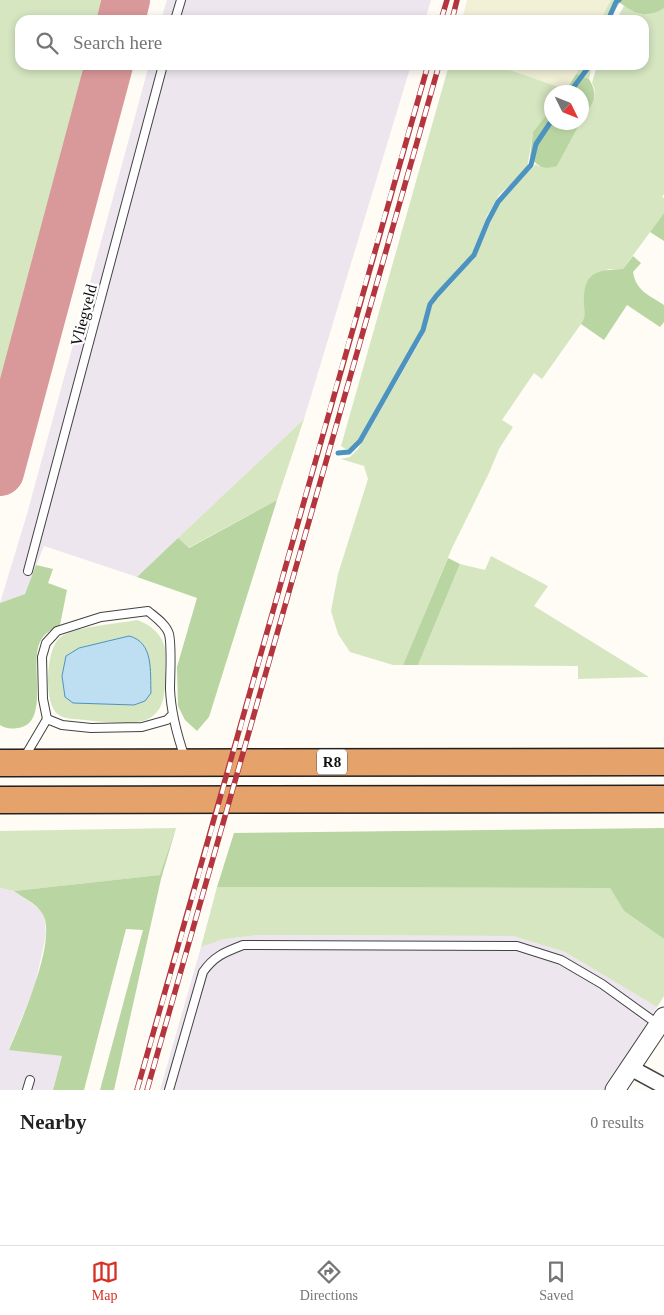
<!DOCTYPE html>
<style>
body{margin:0;font-family:Georgia,serif;background:#f2f2f2;color:#222}
.compass{position:absolute;left:544px;top:85px;width:45px;height:45px;border-radius:50%;background:#fff;box-shadow:0 2px 8px #0003;rotate:133deg}
.list{margin:0;padding:0;list-style:none}
h2{display:flex;justify-content:space-between;align-items:center;height:65px;margin:0;padding:0 20px;font-size:21px}
h2 small{font-size:16px;font-weight:400;color:#767676}
.icon{flex:none;width:28px;height:28px;fill:none;stroke:currentColor;stroke-width:2;stroke-linecap:round;stroke-linejoin:round}
.map{position:relative;flex:none;width:664px;height:1090px;overflow:hidden}
.search{position:absolute;background:#fff;box-shadow:0 2px 8px #0003;left:15px;right:15px;top:15px;height:55px;display:flex;align-items:center;gap:12px;box-sizing:border-box;padding:0 18px;border-radius:15px;color:#767676;font-size:19px}
.sheet{height:155px;background:#fff}
nav{display:flex;justify-content:space-around;align-items:center;box-sizing:border-box;height:70px;border-top:1px solid #e0e0e0;background:#fff;font-size:14px;color:#767676}
nav a{display:grid;justify-items:center;gap:2px}
nav .on{color:#d93025}
.map>svg:first-child{display:block}
.industrial{fill:#ede6ee}
.farmland{fill:#f2f0d7}
.green{fill:#d5e6c1;fill-rule:evenodd}
.forest{fill:#b9d5a2}
.water{fill:#bedef1;stroke:#4d93c0}
.lines{fill:none;stroke-linecap:round;stroke-linejoin:round}
.stream{stroke:#4d93c0;stroke-width:5}
.taxiway{stroke:#d99899;stroke-width:48}
.service-casing{stroke:#434343;stroke-width:10}
.minor-casing{stroke:#434343;stroke-width:18}
.tertiary-casing{stroke:#434343;stroke-width:21}
.motorway-casing{stroke:#212121;stroke-width:29}
.service{stroke:#fff;stroke-width:8}
.minor{stroke:#fff;stroke-width:15}
.tertiary{stroke:#fff;stroke-width:19}
.motorway{stroke:#e6a26b;stroke-width:26}
.rail-casing{stroke:#b4353d;stroke-width:5.5}
.rail{stroke:#fff;stroke-width:4;stroke-dasharray:11;stroke-linecap:butt}
.labels{text-anchor:middle;stroke-width:5;stroke-linejoin:round;paint-order:stroke}
.shield{fill:#fff;stroke:#585858;stroke-width:1}
.shield-label{font-size:15px;font-weight:bold;fill:#101010}
.street-label{font-size:16px;fill:#101010;stroke:#fff}
</style>
<div class="map">
<svg width="664" height="1090" viewBox="0 0 664 1090">
<rect width="100%" height="100%" fill="#fefcf5"/>
<g class="industrial">
<polygon points="167,0 431,0 425,20 161,20"/>
<polygon points="149,65 411,65 304,419 137,577 44,546 25,594 0,603 27,514"/>
<polygon points="0,888 14,891 38,908 44,914 46,935 35,985 9,1049 62,1056 53,1090 0,1090"/>
<polygon points="258,935 513,936 565,952 657,1007 605,1090 160,1090 201,947 224,939"/>
</g>
<g class="farmland">
<polygon points="467,0 611,0 600,20 462,20"/>
<polygon points="496,65 580,65 567,90"/>
</g>
<g class="green">
<polygon points="0,0 110,0 105,20 20,20 20,65 93,65 0,414"/>
<polygon points="611,0 617,0 620,3 608,20 600,20"/>
<path d="M 624,6 C 638,15 650,18 664,8 L 664,194 L 662,197 L 664,198 L 664,213 L 623,269 L 608,269 L 585,292 L 586,317 L 542,379 L 534,373 L 502,420 L 513,427 L 499,449 L 489,473 L 452,548 L 403,665 L 393,665 L 350,652 L 338,634 L 331,611 L 338,574 L 368,479 L 364,466 L 341,459 L 350,457 L 358,449 L 422,338 L 434,300 L 449,286 L 474,259 L 499,203 L 536,164 L 538,166 L 557,166 L 579,124 L 582,122 L 582,120 C 590,108 600,98 592,83 L 597,65 L 644,65 L 644,20 L 616,20 Z"/>
<polygon points="449,65 496,65 567,90 565,92 552,92 551,109 533,132 527,169 499,195 487,216 471,257 428,302 422,326 414,342 355,445 347,450 341,446"/>
<polygon points="580,65 592,65 589,79 576,74"/>
<polygon points="304,419 277,500 188,548 178,538"/>
<polygon points="491,556 548,586 534,606 649,677 578,679 578,666 418,665 460,564 485,570"/>
<path d="M 137,620 C 149,624 160,632 164,645 C 166,650 165,658 165,664 C 165,682 168,710 148,719 C 131,727 92,720 72,719 C 64,718 57,716 53,708 C 45,694 46,645 62,636 C 79,626 116,624 137,620 ZM 129,636 L 66,656 L 79,648 Z"/>
<polygon points="176,828 161,875 14,891 0,888 0,831"/>
<polygon points="217,887 610,888 624,911 664,939 664,996 657,1007 565,952 513,936 258,935 224,939 201,947"/>
</g>
<g class="forest">
<path d="M 617,0 L 664,0 L 664,8 C 648,20 631,13 617,0 Z"/>
<path d="M 576,74 L 589,79 C 600,98 593,103 582,120 L 582,92 L 565,92 Z"/>
<path d="M 551,109 L 552,122 L 580,123 L 557,166 C 543,170 539,167 530,157 L 533,132 Z"/>
<polygon points="664,213 664,241 650,232"/>
<path d="M 633,256 L 641,263 L 633,272 C 636,291 649,295 664,305 L 664,322 L 660,327 L 627,305 L 604,340 L 581,324 C 586,317 585,314 584,305 C 583,273 594,270 623,269 Z"/>
<polygon points="277,500 209,717 197,731 185,720 178,706 177,667 197,598 137,577 178,538 189,548"/>
<polygon points="448,558 460,564 418,665 403,665"/>
<path d="M 36,565 L 53,569 L 48,583 L 67,590 L 60,625 C 51,630 44,633 40,642 C 29,664 51,724 18,728 C 10,729 7,729 0,725 L 0,603 L 25,594 Z"/>
<path d="M 176,828 L 161,879 L 114,1090 L 100,1090 L 143,930 L 126,929 L 84,1090 L 53,1090 L 62,1056 L 9,1050 C 20,1023 59,938 42,913 C 36,903 23,898 14,891 L 160,875 Z"/>
<polygon points="664,828 664,939 624,911 610,888 217,887 234,833"/>
</g>
<path class="water" d="M 129,636 C 154,642 150,672 151,693 L 145,701 L 134,705 L 73,703 L 65,697 L 62,676 L 66,656 L 79,648 Z"/>
<g class="lines">
<g class="stream">
<polyline points="608,20 616,2 619,0"/>
<polyline points="570,92 590,65"/>
<polyline points="338,453 349,452 360,441 423,330 430,304 437,295 474,255 488,221 498,202 531,165 536,144 552,120"/>
</g>
<g class="taxiway">
<polyline points="121,20 126,0"/>
<polyline points="0,472 109,65"/>
</g>
<g class="service-casing">
<g id="service">
<polyline points="175,20 181,0"/>
<polyline points="28,571 163,65"/>
<path d="M 173,714 L 167,720 L 142,727 L 91,728 L 62,725 L 47,719 L 43,699 L 42,657 L 46,643 L 57,631 L 101,617 L 148,611 C 155,617 166,624 169,634 C 172,647 170,675 170,689 C 171,713 177,735 185,758"/>
<polyline points="24,758 47,719"/>
<polyline points="27,1090 30,1080"/>
<path d="M 169,1090 L 203,972 C 214,956 225,952 243,945 L 517,946 L 561,960 L 602,984 L 659,1025"/>
</g>
</g>
<g class="minor-casing">
<polyline id="minor" points="629,1067 664,1086"/>
</g>
<g class="tertiary-casing">
<polyline id="tertiary" points="615,1090 664,1017"/>
</g>
<g class="motorway-casing">
<g id="motorway">
<polyline points="0,763 664,762"/>
<polyline points="0,800 664,799"/>
</g>
</g>
<use href="#service" class="service"/>
<use href="#minor" class="minor"/>
<use href="#tertiary" class="tertiary"/>
<use href="#motorway" class="motorway"/>
<g class="rail-casing">
<g id="rail">
<polyline points="441,20 447,0"/>
<polyline points="452,20 457,0"/>
<path d="M 137,1090 C 236,749 329,406 428,65"/>
<polyline points="147,1090 439,65"/>
</g>
</g>
<use href="#rail" class="rail"/>
</g>
<g class="labels">
<rect class="shield" x="317" y="749.5" width="30" height="25" rx="4"/>
<g class="shield-label">
<text x="332" y="767">R8</text>
</g>
<g class="street-label">
<text transform="translate(83 315) rotate(-75)" y="6">Vliegveld</text>
</g>
</g>
</svg>
<svg class="compass" viewBox="-18 -18 36 36"><path d="M0-13l5 13h-10z" fill="#e53935"/><path d="M0 13l5-13h-10z" fill="#767676"/></svg>
<div class="search"><svg class="icon" aria-label="search" viewBox="0 0 24 24"><circle cx="10" cy="10" r="6"/><path d="M15 15l6 6"/></svg>Search here</div>
</div>
<section class="sheet">
<h2>Nearby<small>0 results</small></h2>
<ul class="list">
</ul>
</section>
<nav>
<a class="on"><svg class="icon" aria-label="map" viewBox="0 0 24 24"><path d="M3 6l6-2 6 2 6-2v14l-6 2-6-2-6 2zM9 4v14M15 6v14"/></svg>Map</a>
<a><svg class="icon" aria-label="directions" viewBox="0 0 24 24"><path d="M12 3l9 9-9 9-9-9zM9 14v-3h6M13 9l2 2-2 2"/></svg>Directions</a>
<a><svg class="icon" aria-label="saved" viewBox="0 0 24 24"><path d="M7 4h10v16l-5-4-5 4z"/></svg>Saved</a>
</nav>
